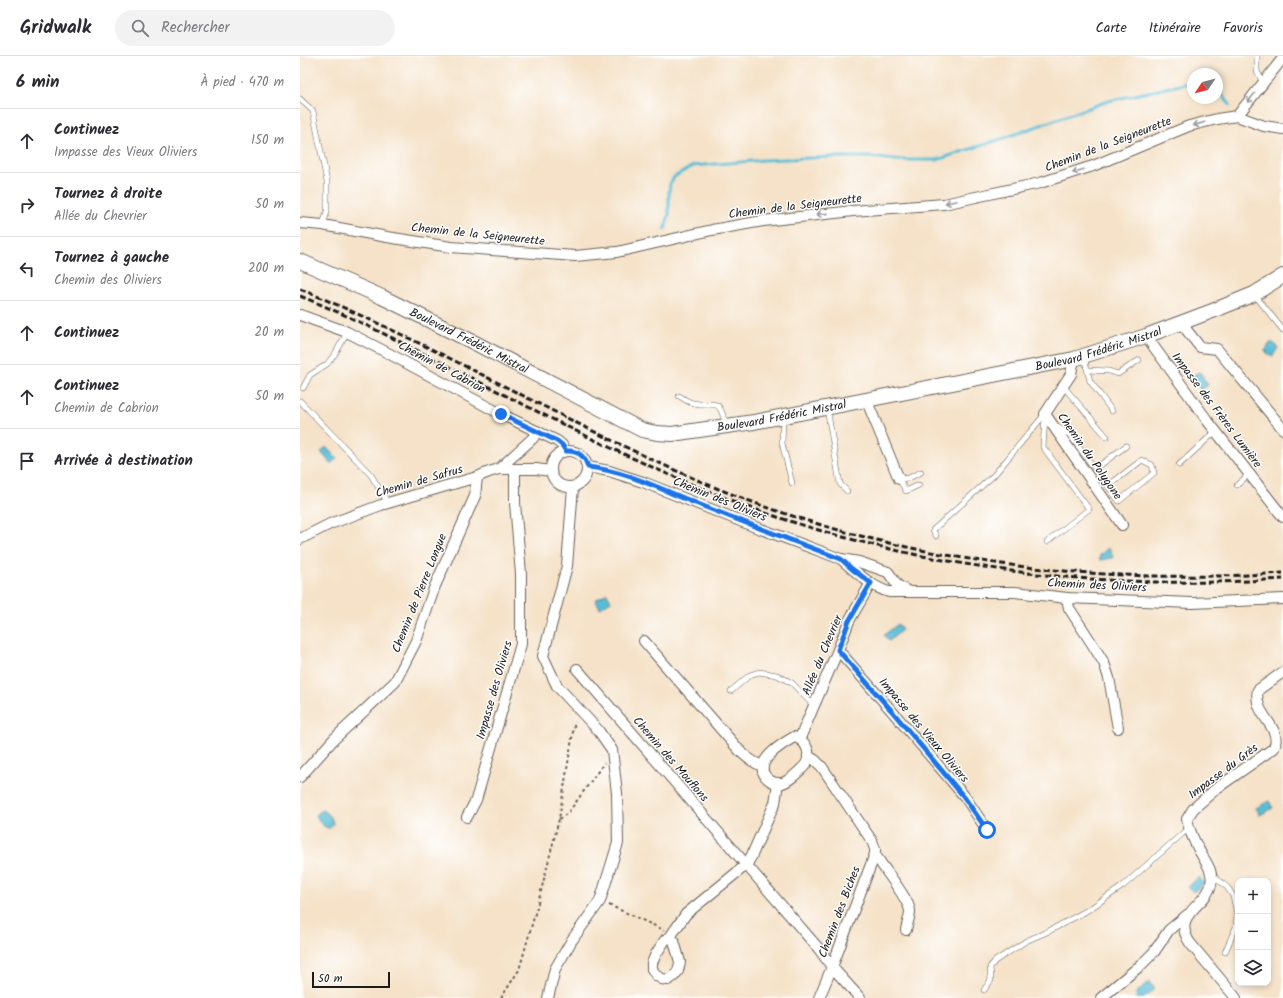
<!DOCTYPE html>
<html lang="fr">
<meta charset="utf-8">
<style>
body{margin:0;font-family:Kalam,sans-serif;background:#f2f2f3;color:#2b2b33}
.controls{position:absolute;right:12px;bottom:12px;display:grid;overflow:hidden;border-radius:8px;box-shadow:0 2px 6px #0003}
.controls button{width:36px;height:36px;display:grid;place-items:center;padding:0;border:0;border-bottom:1px solid #e1e1e2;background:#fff;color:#2b2b33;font:20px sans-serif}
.compass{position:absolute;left:887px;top:12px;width:36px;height:36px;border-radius:50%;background:#fff;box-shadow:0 2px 6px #0003;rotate:235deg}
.scale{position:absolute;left:12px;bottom:10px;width:78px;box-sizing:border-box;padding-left:4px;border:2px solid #1c1c1c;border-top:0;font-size:11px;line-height:14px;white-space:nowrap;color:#1c1c1c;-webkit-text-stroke:3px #fff;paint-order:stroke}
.stop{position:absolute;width:12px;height:12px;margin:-9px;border:3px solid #1a73e8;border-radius:50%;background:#fff}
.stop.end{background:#1a73e8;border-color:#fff;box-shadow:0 1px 4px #0008}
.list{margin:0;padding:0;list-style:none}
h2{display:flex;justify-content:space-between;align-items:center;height:52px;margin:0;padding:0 16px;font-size:17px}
h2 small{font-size:13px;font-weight:400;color:#7c7c81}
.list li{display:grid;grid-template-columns:26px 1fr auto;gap:12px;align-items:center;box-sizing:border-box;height:64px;padding:0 16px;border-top:1px solid #e1e1e2}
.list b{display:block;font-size:15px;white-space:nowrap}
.list p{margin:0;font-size:13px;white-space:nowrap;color:#7c7c81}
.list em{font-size:13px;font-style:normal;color:#7c7c81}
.icon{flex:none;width:22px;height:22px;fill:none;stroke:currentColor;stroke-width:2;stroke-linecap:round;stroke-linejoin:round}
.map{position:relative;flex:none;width:983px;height:942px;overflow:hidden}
header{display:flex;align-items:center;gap:24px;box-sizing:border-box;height:56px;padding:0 20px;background:#fff;border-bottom:1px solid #e1e1e2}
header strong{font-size:19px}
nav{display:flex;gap:22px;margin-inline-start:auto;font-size:14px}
.search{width:280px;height:36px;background:#f2f2f3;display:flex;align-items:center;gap:10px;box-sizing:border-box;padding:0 14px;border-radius:22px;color:#7c7c81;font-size:15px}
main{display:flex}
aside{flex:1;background:#fff}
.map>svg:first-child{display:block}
.water{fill:#59bed7;stroke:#3a6d7a}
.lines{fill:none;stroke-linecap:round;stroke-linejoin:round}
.stream{stroke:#59bed7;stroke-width:3}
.lane-casing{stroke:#686158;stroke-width:6}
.street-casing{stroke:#686158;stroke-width:12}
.secondary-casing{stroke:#686158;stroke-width:16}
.path{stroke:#686158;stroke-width:2;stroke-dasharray:3 3;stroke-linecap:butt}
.lane{stroke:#fff;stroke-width:5}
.street{stroke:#fff;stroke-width:10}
.secondary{stroke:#fff;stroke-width:14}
.rail{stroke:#1c1c1c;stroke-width:3;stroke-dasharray:6 3;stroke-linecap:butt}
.oneway{stroke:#999}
.route{stroke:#1a73e8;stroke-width:5}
.labels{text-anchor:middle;stroke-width:3;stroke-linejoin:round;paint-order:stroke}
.street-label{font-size:12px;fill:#1c1c1c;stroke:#fff}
</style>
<header>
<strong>Gridwalk</strong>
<div class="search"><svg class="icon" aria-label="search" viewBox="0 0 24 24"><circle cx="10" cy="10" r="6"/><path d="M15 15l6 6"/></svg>Rechercher</div>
<nav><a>Carte</a><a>Itinéraire</a><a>Favoris</a></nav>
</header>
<main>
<aside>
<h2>6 min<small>À pied · 470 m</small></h2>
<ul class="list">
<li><svg class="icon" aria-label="ahead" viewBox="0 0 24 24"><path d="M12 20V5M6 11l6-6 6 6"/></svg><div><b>Continuez</b><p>Impasse des Vieux Oliviers</p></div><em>150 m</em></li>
<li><svg class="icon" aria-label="right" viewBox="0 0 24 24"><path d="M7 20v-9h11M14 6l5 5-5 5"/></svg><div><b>Tournez à droite</b><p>Allée du Chevrier</p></div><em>50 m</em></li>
<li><svg class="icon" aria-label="left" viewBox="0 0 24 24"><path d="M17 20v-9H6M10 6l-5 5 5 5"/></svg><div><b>Tournez à gauche</b><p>Chemin des Oliviers</p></div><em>200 m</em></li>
<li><svg class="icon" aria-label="ahead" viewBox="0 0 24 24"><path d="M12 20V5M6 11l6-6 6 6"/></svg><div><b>Continuez</b></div><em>20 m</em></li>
<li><svg class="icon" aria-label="ahead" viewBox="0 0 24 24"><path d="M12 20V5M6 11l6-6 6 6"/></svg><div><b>Continuez</b><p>Chemin de Cabrion</p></div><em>50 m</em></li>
<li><svg class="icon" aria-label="arrive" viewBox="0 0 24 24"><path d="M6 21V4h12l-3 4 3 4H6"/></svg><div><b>Arrivée à destination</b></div></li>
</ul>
</aside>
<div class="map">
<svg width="983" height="942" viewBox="0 0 983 942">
<rect width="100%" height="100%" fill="#fff"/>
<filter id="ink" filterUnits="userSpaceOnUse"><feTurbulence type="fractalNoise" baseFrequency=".025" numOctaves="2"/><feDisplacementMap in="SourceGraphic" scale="8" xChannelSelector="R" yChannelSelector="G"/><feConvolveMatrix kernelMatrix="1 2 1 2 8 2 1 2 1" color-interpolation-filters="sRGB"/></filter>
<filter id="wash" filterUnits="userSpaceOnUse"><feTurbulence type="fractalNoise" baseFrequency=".012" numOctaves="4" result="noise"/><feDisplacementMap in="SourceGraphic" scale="16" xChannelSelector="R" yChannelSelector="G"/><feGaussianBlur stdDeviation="0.9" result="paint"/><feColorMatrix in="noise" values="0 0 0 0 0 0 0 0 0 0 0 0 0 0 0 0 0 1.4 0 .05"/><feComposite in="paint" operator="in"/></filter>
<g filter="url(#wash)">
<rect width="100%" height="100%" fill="#f5e2c8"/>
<g class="water">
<polygon points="970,287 973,287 977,290 978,292 973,300 971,300 965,295"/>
<polygon points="900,316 908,329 901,334 898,331 898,328 893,319"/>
<polygon points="26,391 37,402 31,408 21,396"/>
<polygon points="808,492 810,493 813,502 800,504 800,499"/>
<polygon points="307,537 311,545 300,552 295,544"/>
<polygon points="598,568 602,574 589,585 584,579"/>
<polygon points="969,745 973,752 960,759 956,752"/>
<path d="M 22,754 C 28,756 33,762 33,769 L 30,772 C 23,772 19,765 16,759 Z"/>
<polygon points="899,821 905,827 893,836 888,831"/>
<polygon points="849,926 855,933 844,942 835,942 837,940 835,938"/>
</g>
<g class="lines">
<g class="stream">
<polyline points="917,30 930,49"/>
<polyline points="365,173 369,158 369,138 370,128 374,121 393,110 463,104 532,101 571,101 596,104 637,104 707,81 808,45 893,26"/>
</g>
</g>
</g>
<g filter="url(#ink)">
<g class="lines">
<g class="lane-casing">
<g id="lane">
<polyline points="957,0 957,15 963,27"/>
<polyline points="0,43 13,55 27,126 27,156 23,169"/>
<polyline points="954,238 983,274"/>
<polyline points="784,301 790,325 812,355"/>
<polyline points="788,314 809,315 818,318 839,304"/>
<polyline points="763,330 807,381"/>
<polyline points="3,332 10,319 27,308 35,298 43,284 47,276"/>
<path d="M 379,340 C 383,342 388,346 393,347 C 416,352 418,339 426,369"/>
<polyline points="0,345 71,419 88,447"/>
<polyline points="527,352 540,428 547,435"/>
<polyline points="745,361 743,391 789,453 747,486"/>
<polyline points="483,362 482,387 492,427"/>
<polyline points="757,371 769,378 819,445 854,417 852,409 842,404 808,430"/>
<polyline points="879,409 916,375"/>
<polyline points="795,413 826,390"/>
<polyline points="619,429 606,435 599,423 609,422 621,416"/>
<polyline points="937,429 949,418"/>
<polyline points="636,480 633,474 694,419 745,358"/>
<polyline points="431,635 450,619 459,616 477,619 492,627 514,650"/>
<polyline points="912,819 927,831 933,840 937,858 936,871 925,896"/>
<polyline points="684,934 691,924 690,911 695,905 726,885 749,875 788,854 823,830 882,778 889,773"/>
</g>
</g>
<g class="street-casing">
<g id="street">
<polyline points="937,60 983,2"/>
<polyline points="0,167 23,169 87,181 151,191 275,200 317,196 412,174 463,165 553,155 644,148 740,127 793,110 889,70 917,63 937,60 964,70 983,73"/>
<polyline points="0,259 47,276 86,296 201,358 257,385 262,389 265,395"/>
<polyline points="881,267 900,291 917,293 983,373"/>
<polyline points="846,280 907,364 983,461"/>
<polyline points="774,303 771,318 745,358 822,469"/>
<polyline points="566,343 599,423"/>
<circle cx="269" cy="413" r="18"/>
<polyline points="288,411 309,415 343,426 453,470 541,503 559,506 588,516 597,529 609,536"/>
<polyline points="199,413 233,382 237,375"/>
<polyline points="0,483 30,468 81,449 177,421 189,416 199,413 236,413 251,415"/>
<path d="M 541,503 C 555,515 571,531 589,536 L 715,536 L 767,542 L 892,547 L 983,543"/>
<polyline points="767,542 769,552 791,586 804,607 809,622 818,672"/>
<path d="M 344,585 L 440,695 C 447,702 453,707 463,710"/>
<polyline points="538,594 591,654 665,741 687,774"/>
<polyline points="277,613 519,893 532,911 575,798 575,793 572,785 522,711 515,704 508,700"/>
<path d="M 494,681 C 506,684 512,697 506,708 C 503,712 499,715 495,719 C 491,722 487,726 482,727 C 478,728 471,726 468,723 C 450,707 482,688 494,681 Z"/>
<polyline points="500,682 538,594 549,565 571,527"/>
<polyline points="0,721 34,683 95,626 116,585 135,530 175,440 177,421"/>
<polyline points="167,761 176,744 221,588 221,518 215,447 215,414"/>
<path d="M 575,798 C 582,811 609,843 610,855 C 610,861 607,868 606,874"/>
<polyline points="370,881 374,885 380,906 378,915 374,920 368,924 362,923 356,919 352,913 352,907 356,898 365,884 370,881 386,858 446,809 451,801 475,747 478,727"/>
<polyline points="248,942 255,913 272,884 300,845 318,787 317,737 312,694 298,674 257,630 243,600 267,510 273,431"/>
<polyline points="519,942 532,911 560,942"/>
<polyline points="801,942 841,909 854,896 869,874 887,859"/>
<path d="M 936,942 L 890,887 C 871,858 905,851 911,829 C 914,813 904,805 898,792 C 893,783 889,773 887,763 L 893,753 L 917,732 L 974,692 C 983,670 952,659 958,634 L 983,616"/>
</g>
</g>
<g class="secondary-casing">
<g id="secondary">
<path id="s1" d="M 0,205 L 82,241 L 175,287 L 342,374 L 357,377 L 372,378 L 454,366 L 774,303 L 846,280 L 915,254 L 954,238 L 983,220"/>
</g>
</g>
<g class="path">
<polyline points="259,763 268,757 304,707"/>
<polyline points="309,849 364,874"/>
<polyline points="201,942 219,914 237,851 259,763 274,670 276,666"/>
</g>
<use href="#lane" class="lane"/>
<use href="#street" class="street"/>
<use href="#secondary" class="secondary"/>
<g class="rail">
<path d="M 0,233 C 132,287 255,361 386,419 C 572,502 780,531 983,517"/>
<path d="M 0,240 C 45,258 89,280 132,302 C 216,344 299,389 386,426 C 574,507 779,537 983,523"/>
</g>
</g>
<defs><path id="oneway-shaft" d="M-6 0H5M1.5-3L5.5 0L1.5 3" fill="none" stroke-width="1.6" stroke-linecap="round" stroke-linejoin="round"/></defs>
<g class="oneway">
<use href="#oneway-shaft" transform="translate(951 42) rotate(128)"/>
<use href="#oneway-shaft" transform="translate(899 68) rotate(164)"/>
<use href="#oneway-shaft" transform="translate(778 115) rotate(162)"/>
<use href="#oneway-shaft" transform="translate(651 146) rotate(168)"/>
<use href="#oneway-shaft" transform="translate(522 158) rotate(174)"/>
</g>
</g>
<g class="lines" filter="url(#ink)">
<path class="route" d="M 201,358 L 257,385 L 262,389 L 266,395 C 277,394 285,400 288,411 C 326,415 362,434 398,448 C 445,467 493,485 541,503 L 552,513 L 571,527 L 549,565 L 538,594 L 591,654 L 664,741 L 687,774"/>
</g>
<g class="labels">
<g class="street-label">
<text transform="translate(808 88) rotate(-21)" y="4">Chemin de la Seigneurette</text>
<text transform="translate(495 150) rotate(-7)" y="4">Chemin de la Seigneurette</text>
<text transform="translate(178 178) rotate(6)" y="4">Chemin de la Seigneurette</text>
<text dy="4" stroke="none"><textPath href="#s1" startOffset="187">Boulevard Frédéric Mistral</textPath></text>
<text dy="4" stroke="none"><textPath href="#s1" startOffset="847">Boulevard Frédéric Mistral</textPath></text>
<text transform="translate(142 311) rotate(28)" y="4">Chemin de Cabrion</text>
<text transform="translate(917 354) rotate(53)" y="4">Impasse des Frères Lumière</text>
<text dy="4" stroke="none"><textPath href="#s1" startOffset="523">Boulevard Frédéric Mistral</textPath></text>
<text transform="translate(790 400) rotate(55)" y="4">Chemin du Polygone</text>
<text transform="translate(119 425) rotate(-16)" y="4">Chemin de Safrus</text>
<text transform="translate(420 443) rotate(22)" y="4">Chemin des Oliviers</text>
<text transform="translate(797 529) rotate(3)" y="4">Chemin des Oliviers</text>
<text transform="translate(119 537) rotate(-68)" y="4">Chemin de Pierre Longue</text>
<text transform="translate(522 599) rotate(-67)" y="4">Allée du Chevrier</text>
<text transform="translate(194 634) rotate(-74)" y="4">Impasse des Oliviers</text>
<text transform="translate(624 674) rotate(50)" y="4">Impasse des Vieux Oliviers</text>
<text transform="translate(371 703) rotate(49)" y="4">Chemin des Mouflons</text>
<text transform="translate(923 715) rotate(-37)" y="4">Impasse du Grès</text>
<text transform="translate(539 856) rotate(-69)" y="4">Chemin des Biches</text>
</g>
</g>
</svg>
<div class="controls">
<button>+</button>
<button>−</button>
<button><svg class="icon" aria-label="layers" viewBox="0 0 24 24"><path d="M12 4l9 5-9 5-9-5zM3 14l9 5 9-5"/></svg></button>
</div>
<svg class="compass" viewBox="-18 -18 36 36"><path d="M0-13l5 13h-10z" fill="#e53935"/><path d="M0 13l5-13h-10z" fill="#7c7c81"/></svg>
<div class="scale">50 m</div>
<div class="stop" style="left:687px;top:774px"></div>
<div class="stop end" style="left:201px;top:358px"></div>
</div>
</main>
